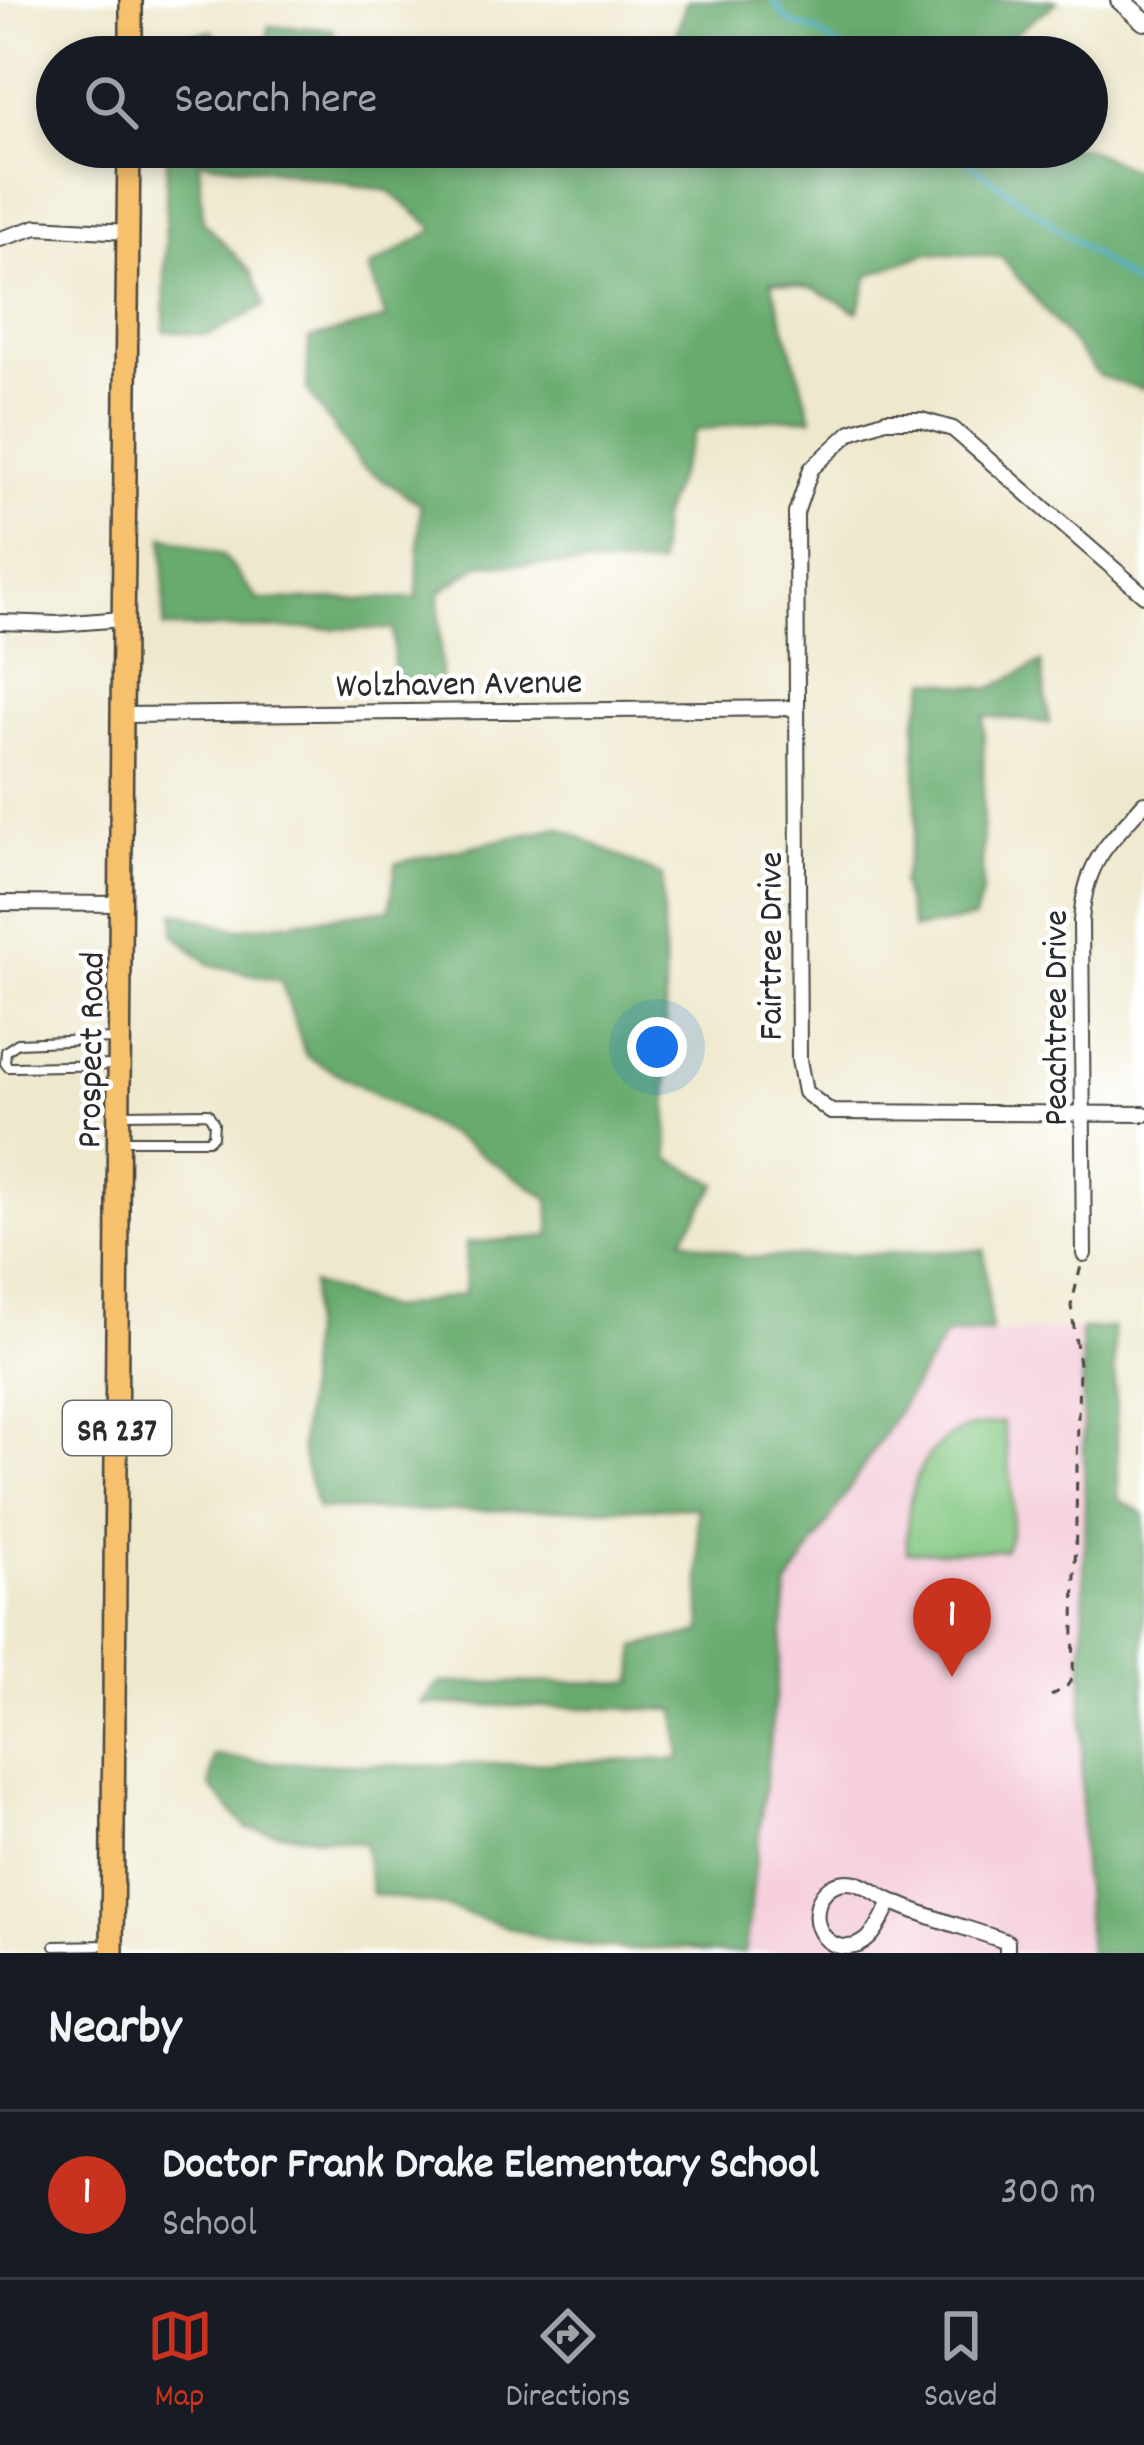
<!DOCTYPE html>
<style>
body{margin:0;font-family:Dekko,sans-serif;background:#242831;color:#f1f3f6}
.you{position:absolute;left:657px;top:1047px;width:42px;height:42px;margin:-30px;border:9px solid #fff;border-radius:50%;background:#1a73e8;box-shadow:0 0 0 18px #1a73e833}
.badge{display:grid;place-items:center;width:78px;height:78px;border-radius:50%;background:#c8321e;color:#fff;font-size:39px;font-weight:700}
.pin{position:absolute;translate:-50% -99px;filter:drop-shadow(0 3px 6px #0008)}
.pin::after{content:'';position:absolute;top:63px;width:42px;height:36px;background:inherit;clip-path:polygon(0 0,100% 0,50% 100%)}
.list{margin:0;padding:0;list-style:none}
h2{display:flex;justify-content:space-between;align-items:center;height:156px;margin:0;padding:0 48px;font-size:51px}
h2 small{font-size:39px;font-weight:400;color:#9ea1a6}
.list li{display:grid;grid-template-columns:78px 1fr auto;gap:36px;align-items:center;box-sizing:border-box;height:168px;padding:0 48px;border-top:3px solid #363941}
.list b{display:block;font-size:45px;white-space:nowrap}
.list p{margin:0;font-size:39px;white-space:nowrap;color:#9ea1a6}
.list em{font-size:39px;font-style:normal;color:#9ea1a6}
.icon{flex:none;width:66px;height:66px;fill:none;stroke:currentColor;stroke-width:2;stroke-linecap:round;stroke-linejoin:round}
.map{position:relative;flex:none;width:1144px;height:1953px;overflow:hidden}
.search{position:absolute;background:#171b24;box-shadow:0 6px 18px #0003;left:36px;right:36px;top:36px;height:132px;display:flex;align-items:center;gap:30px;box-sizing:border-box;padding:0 42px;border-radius:66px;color:#9ea1a6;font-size:45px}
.sheet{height:324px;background:#171b24}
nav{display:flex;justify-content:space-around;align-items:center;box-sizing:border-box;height:168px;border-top:3px solid #363941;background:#171b24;font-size:33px;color:#9ea1a6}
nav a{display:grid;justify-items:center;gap:6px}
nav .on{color:#c8321e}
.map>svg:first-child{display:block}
.built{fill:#f5cfdb}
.green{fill:#81c680;stroke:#567856;stroke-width:3}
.forest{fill:#68ab6e;stroke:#4a6b4c;stroke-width:3}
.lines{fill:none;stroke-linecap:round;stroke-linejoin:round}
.stream{stroke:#4dafcc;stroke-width:4.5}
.service-casing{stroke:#484743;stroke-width:12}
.minor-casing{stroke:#484743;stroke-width:18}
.tertiary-casing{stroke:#484743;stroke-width:22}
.primary-casing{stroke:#484743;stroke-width:26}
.path{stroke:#484743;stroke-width:3;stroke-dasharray:9 9;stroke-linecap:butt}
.service{stroke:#fff;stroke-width:8}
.minor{stroke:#fff;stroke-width:14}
.tertiary{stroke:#fff;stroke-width:18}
.primary{stroke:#f7c06c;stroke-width:21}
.labels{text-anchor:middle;stroke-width:9;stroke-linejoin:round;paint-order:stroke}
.shield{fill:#fff;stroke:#6b6b6b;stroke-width:3}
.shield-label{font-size:33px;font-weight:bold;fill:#2b2b2b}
.street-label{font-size:36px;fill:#2b2b2b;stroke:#fff}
</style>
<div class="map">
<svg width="1144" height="1953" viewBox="0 0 1144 1953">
<rect width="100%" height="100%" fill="#fff"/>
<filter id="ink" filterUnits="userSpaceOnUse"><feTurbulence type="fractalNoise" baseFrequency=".00833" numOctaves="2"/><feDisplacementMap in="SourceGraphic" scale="24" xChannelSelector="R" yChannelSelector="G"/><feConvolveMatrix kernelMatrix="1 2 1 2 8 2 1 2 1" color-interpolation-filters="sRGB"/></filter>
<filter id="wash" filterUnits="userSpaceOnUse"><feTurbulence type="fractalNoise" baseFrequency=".004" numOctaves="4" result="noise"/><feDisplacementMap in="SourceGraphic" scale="48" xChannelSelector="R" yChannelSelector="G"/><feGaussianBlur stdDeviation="2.7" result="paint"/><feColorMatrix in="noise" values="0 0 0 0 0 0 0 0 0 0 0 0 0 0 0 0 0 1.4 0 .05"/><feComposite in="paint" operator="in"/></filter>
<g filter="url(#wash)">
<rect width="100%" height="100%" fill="#eee8cc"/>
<polygon class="built" points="1113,1328 1115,1953 745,1953 788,1586 946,1334"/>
<path class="green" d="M 1003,1422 C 1007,1456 1022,1520 1004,1550 L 907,1552 C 905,1504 913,1449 965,1429 C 977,1425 991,1424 1003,1422 Z"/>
<g class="forest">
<polygon points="687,0 1052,0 1057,2 983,57 665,57 671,50"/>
<polygon points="269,26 333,29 340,57 266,57"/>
<polygon points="213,31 222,57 169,57 169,38"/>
<polygon points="167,147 1083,147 1144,175 1144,390 1099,376 1001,257 928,253 869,275 858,312 813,288 771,281 812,418 766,419 695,431 661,518 658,566 481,564 439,593 441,681 394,679 393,629 164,628 164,536 223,555 258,600 417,598 420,504 359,464 307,390 309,339 386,319 369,268 435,229 389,191 264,169 199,161 203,221 252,273 265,306 209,335 164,331"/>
<polygon points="1041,662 1049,723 984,716 982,894 974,919 913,929 901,883 916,828 916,721 928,680 990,689"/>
<polygon points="559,827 662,877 669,1158 717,1184 682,1239 748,1258 984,1250 991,1332 946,1335 788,1586 745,1953 704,1953 687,1948 629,1950 551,1941 442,1906 372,1894 364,1843 247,1829 210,1786 214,1756 270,1762 420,1766 681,1759 676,1710 421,1704 440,1683 634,1682 636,1647 702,1632 697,1507 438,1511 317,1509 301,1449 312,1284 389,1309 464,1294 466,1243 551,1236 549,1199 467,1145 306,1056 281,981 209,964 175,935 175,912 237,929 390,909 396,863"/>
<polygon points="1113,1328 1119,1500 1144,1513 1144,1953 1089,1953 1081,1852 1085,1498 1081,1329"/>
</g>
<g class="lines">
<g class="stream">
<polyline points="773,0 789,22 815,31 854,57"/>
<polyline points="949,147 1144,292"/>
</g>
</g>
</g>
<g filter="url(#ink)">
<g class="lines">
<g class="service-casing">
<g id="service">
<polyline points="113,1039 18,1043 6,1051 5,1063 8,1067 14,1067 117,1065"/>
<polyline points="122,1114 208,1113 214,1123 213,1136 208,1140 124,1140"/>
<polyline points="55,1946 108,1945"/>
</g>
</g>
<g class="minor-casing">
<g id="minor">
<polyline points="0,239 37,227 128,232"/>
<polyline points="1144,595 953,429 921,420 886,420 851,432 811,469 796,513 799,1060 805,1092 831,1112 1144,1114"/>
<polyline points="0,622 58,624 123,619"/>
<polyline points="122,715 796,708"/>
<polyline points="0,903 122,904"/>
<path d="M 1084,1254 L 1081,921 C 1086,860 1106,847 1144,803"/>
<path d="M 891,1902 C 880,1923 869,1953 839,1946 C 805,1937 811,1881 848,1882 C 863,1882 877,1895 891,1901 C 927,1918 969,1928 1007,1942 L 1007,1953"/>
</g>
</g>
<g class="tertiary-casing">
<polyline id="tertiary" points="1120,0 1144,21"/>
</g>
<g class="primary-casing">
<g id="primary">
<polyline points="131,57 131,0"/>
<polyline points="112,1953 122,715 129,147"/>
</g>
</g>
<polyline class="path" points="1051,1696 1067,1686 1073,1677 1079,1364 1071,1306 1081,1266"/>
<use href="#service" class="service"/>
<use href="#minor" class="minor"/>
<use href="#tertiary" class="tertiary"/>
<use href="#primary" class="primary"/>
</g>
</g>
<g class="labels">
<rect class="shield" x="63" y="1401" width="108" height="54" rx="9"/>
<g class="shield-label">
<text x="117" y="1440">SR 237</text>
</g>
<g class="street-label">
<text transform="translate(459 681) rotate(-1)" y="13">Wolzhaven Avenue</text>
<text transform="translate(768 946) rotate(-90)" y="13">Fairtree Drive</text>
<text transform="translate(1053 1018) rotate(-90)" y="13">Peachtree Drive</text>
<text transform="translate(88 1050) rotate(-89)" y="13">Prospect Road</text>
</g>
</g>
</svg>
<div class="you"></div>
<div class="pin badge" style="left:952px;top:1677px">1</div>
<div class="search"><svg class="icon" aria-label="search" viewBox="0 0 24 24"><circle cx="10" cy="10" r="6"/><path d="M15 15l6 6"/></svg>Search here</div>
</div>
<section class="sheet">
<h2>Nearby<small></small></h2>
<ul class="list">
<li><span class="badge">1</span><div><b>Doctor Frank Drake Elementary School</b><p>School</p></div><em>300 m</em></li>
</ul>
</section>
<nav>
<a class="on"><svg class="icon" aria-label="map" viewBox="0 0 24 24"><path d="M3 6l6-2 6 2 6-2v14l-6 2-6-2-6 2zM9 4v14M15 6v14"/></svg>Map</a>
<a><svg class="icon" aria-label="directions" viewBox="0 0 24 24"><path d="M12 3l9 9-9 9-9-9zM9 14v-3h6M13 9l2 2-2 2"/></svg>Directions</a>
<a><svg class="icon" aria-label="saved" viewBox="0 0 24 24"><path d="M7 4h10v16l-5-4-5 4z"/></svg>Saved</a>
</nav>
